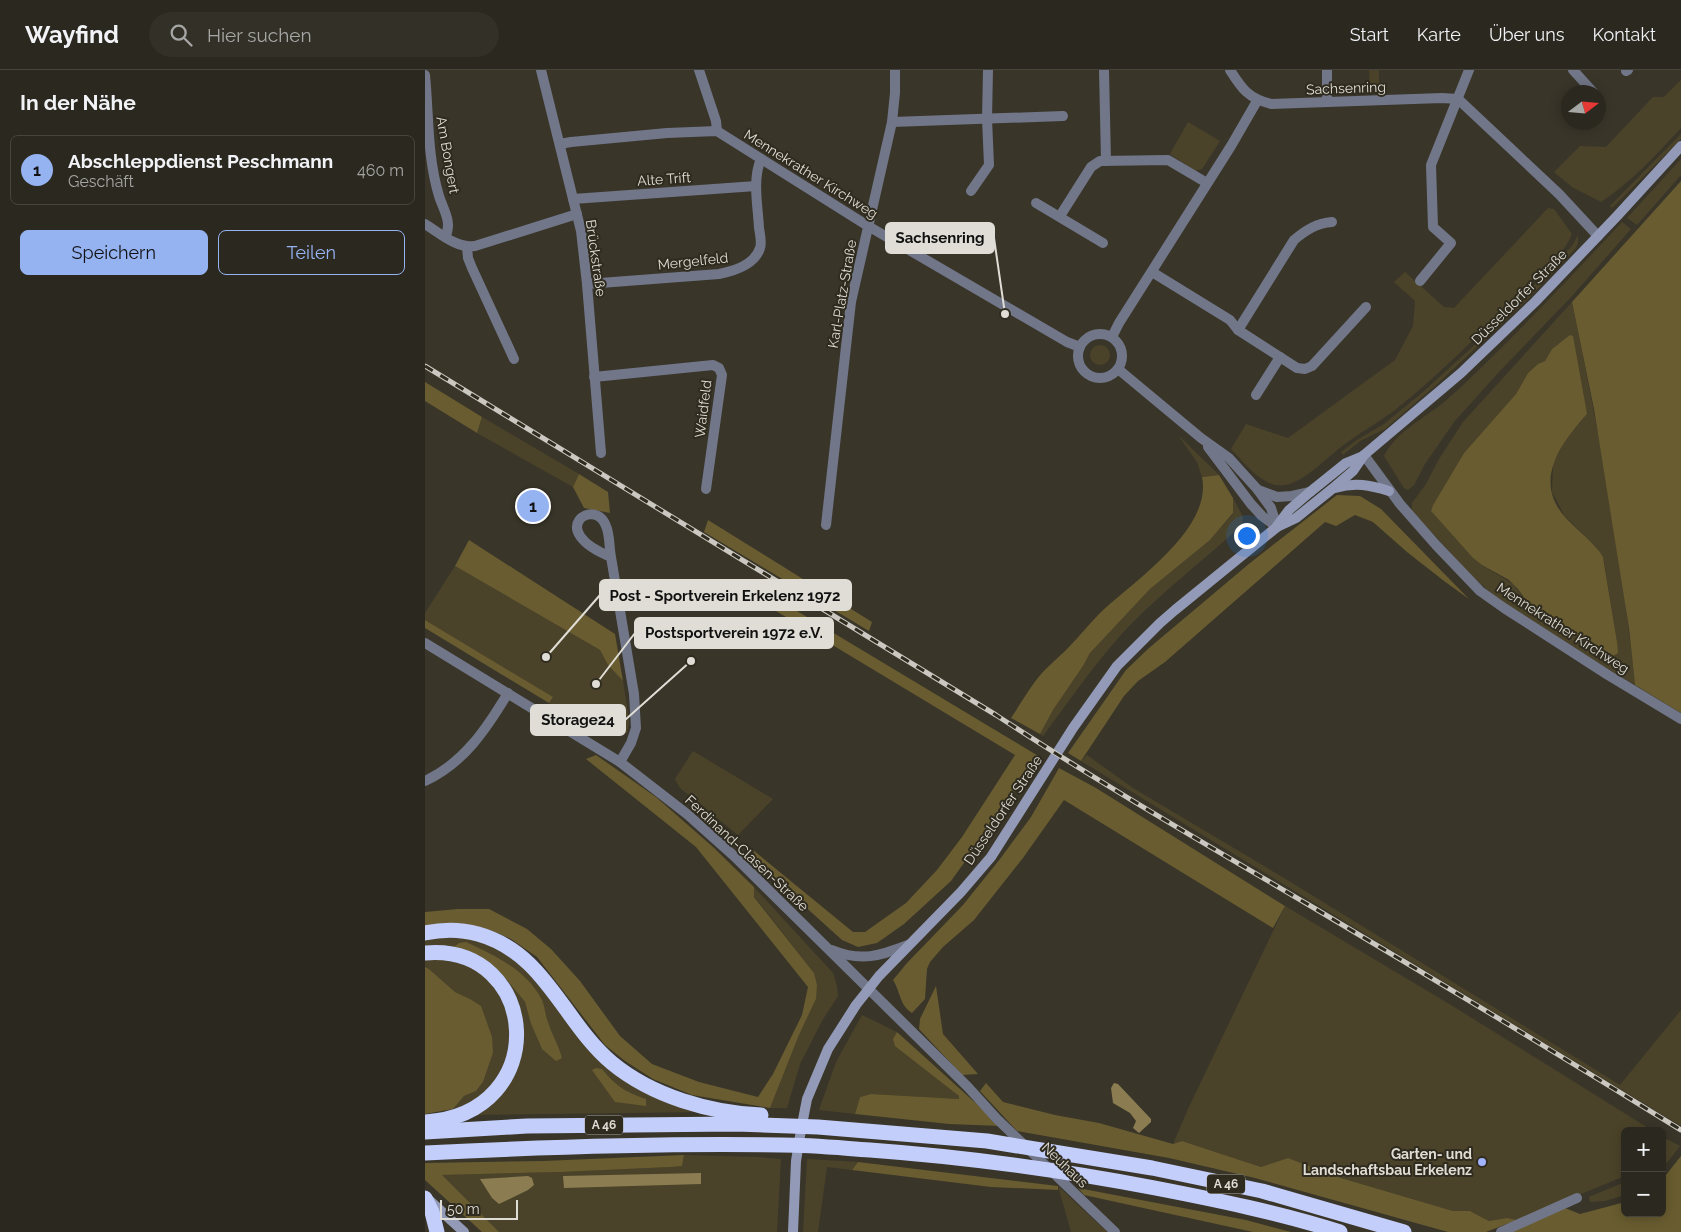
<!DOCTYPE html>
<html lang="de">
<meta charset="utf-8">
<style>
body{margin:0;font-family:Raleway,sans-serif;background:#333028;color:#f1f3f6}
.controls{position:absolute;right:15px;bottom:15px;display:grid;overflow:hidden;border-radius:8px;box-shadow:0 2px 12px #0003}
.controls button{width:45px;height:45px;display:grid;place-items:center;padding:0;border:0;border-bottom:1px solid #47443d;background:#2b281f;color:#f1f3f6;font:25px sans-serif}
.compass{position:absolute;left:1136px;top:15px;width:45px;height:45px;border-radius:50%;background:#2b281f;box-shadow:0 2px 12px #0003;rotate:74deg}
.scale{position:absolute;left:15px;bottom:12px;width:78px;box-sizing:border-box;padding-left:5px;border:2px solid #dfddd5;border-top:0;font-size:14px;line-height:18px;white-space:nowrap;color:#dfddd5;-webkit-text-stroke:4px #2f2b1f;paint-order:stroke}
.you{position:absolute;left:821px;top:465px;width:18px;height:18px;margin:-12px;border:4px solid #fff;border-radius:50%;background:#1a73e8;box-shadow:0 0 0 8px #1a73e833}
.badge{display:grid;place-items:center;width:32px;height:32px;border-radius:50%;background:#95b2f1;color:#111;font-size:16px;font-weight:700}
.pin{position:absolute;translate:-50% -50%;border:2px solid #fff;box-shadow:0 1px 5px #0006}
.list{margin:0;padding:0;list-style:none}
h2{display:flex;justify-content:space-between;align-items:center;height:65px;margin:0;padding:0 20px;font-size:21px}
h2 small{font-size:16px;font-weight:400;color:#a6a6a4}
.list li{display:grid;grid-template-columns:32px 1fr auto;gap:15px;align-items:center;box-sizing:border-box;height:70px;margin:0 10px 10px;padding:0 10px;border:1px solid #47443d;border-radius:8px}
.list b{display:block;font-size:19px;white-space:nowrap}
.list p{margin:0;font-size:16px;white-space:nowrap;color:#a6a6a4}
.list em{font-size:16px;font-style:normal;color:#a6a6a4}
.actions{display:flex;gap:10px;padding:15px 20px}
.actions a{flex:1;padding:11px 0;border:1px solid #95b2f1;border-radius:8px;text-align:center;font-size:18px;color:#95b2f1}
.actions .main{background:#95b2f1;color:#111}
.icon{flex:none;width:28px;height:28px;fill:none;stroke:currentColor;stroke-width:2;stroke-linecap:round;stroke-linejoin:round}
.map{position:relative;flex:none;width:1256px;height:1162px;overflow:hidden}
header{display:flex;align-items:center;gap:30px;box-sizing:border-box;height:70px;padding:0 25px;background:#2b281f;border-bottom:1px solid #47443d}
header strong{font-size:24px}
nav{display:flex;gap:28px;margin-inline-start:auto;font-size:18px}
.search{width:350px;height:45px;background:#333028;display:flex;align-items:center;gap:12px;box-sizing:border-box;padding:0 18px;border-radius:28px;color:#a6a6a4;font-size:19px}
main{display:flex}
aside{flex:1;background:#2b281f}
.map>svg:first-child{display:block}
.green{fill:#4b4329;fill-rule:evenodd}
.forest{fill:#695c30}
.water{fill:#8b7d51}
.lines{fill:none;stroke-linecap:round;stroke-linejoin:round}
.street{stroke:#717688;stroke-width:10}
.secondary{stroke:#929ab7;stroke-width:10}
.highway{stroke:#c3cefb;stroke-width:15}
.rail-casing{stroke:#cac8c0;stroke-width:5}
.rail{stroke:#2f2b1f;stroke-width:3;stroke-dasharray:9;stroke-linecap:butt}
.poi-dot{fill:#a2b2fd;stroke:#2f2b1f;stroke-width:2}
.labels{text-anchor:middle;stroke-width:4;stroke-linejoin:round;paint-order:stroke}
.shield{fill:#2f2b1f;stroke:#aaa89e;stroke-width:1}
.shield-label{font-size:12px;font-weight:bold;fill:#dfddd5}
.street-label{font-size:14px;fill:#dfddd5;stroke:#2f2b1f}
.poi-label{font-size:14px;font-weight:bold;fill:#dfddd5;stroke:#2f2b1f;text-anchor:end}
.leader{fill:none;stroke:#dfddd5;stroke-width:2}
.callout-dot{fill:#dfddd5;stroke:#2f2b1f;stroke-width:2}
.callout{fill:#dfddd5;stroke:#dfddd5;stroke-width:2}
.callout-label{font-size:15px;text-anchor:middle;font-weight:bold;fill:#111}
</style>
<header>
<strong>Wayfind</strong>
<div class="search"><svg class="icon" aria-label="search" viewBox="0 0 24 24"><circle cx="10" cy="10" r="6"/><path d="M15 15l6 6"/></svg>Hier suchen</div>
<nav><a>Start</a><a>Karte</a><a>Über uns</a><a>Kontakt</a></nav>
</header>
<main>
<aside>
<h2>In der Nähe<small></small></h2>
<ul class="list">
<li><span class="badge">1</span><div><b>Abschleppdienst Peschmann</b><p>Geschäft</p></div><em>460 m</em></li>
</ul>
<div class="actions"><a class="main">Speichern</a><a>Teilen</a></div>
</aside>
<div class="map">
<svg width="1256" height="1162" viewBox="0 0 1256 1162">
<rect width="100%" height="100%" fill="#393529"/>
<g class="green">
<polygon points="944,0 954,0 954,20 945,20"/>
<path d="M 1256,10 L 1256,58 C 1231,85 1206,112 1176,132 L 1147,117 L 1129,102 L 1155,76 L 1181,77 L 1228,27 L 1239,27 Z"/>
<polygon points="763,52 795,71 777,99 770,101 745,84"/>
<polygon points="1256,64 1256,69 1187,138 1185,136"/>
<polygon points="1256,89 1256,105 1212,155 1202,148"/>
<path d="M 1123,138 L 1129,139 L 1147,164 C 1140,183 1115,204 1100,218 C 1058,261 1016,303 970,340 C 954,352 936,362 920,374 C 903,386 881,411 861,415 C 838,419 820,393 806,379 L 821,354 L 863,368 L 970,290 L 988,256 L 990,231 L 969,212 L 980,202 L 1019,237 L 1029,238 Z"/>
<path d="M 1197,152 L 1206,159 L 1148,225 L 1073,303 L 1029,352 L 1000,394 L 989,415 L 983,420 L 979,418 L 959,386 C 970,363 998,349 1018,333 C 1024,328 1029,323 1035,318 C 1091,265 1144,209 1197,152 Z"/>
<polygon points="1153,165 1153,173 1150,179 1101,231 1009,317 960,359 935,371 918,385 916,382 932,370 959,354 998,322 1055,270 1131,193 1147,176"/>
<path d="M 1147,232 C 1173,358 1197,486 1210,615 L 1119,561 L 1076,532 L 1046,505 L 987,441 L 987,433 L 1001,414 L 1014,389 L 1038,352 ZM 1133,274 L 1162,344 L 1141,368 L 1128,394 L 1127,422 L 1139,445 L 1171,477 L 1179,491 L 1192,572 L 1103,533 L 1088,514 L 1057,495 L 1048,488 L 1006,441 L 1008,435 L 1039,383 L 1091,324 L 1103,303 L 1113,294 L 1120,291 L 1127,279 Z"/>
<circle cx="675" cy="285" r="10"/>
<polygon points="57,347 154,404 148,417 52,363"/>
<polygon points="753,365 794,405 777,407 772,392"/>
<path d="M 808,428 L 818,447 L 817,455 C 781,488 743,517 708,552 C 674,587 647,627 618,666 L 615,664 L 628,640 L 658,596 L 665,583 L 725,519 L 785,470 L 808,444 Z"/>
<polygon points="30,496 175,580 183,595 198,611 202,636 204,653 202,663 194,665 184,662 153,645 150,649 124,633 127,627 0,550 0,543"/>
<polygon points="268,681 348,729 313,765 255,718 250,709"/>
<polygon points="662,685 708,718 864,811 1195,1015 1256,940 1256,1056 656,691"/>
<polygon points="329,817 408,903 412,916 413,926 397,951 375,994 362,1038 345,1038 374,965 391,929 389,903 329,826"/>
<polygon points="860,836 1026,935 1228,1061 1200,1061 1200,1106 1092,1150 1082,1148 1064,1151 1045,1141 1028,1141 916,1108 863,1088 836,1097 757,1071 748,1074 763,1039"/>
<polygon points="46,867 90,884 181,994 282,1042 44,1045 53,1040 97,960 94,937 82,910 100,932 106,954 117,979 137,988 122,952 117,931 109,917 34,873 27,878 11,876 0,877 0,868"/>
<polygon points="0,888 28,890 50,898 68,912 86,951 81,998 54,1030 28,1039 39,1026 51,1021 58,1012 68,983 45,929 30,922 4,899 0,897"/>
<polygon points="437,945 472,962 468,969 534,1026 534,1029 446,1024 435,1027 430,1044 394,1040 411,992"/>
<polygon points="1242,1069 1255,1076 1237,1099 1237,1078"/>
<polygon points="259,1085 332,1087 356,1089 352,1162 74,1162 16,1105 136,1102 246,1097 257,1096"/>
<polygon points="382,1089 433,1092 427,1100 402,1097 393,1162 378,1162"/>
<polygon points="1200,1112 1200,1125 1180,1131 1165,1132 1164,1127 1166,1126"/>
<polygon points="633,1116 635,1118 682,1162 646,1162"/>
</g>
<g class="forest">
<polygon points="1256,111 1256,643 1210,615 1204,558 1169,339 1147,232"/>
<path d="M 1145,265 L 1148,266 L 1162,344 C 1136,373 1107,411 1141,448 C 1152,460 1170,473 1178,487 L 1192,572 L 1193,583 L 1188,586 L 1176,582 L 1103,533 L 1093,519 L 1084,510 L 1057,495 L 1048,488 L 1006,441 L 1008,435 L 1039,383 L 1091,324 L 1103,303 L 1113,294 L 1120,291 L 1127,279 Z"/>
<polygon points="0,312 57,347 52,363 0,331"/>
<polygon points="154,404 183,422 185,443 159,438 148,417"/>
<path d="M 794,405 L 808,428 L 808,443 L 785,470 L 725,519 L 665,583 L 658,596 L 628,640 L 615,664 L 586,648 C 594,636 601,624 609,613 C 618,600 632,589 643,578 C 654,567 663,555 674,544 C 707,512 788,460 777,407 Z"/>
<polygon points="912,425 935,426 956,439 1044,529 1019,511 982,482 948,452 930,445 911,456 900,452 740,592 713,611 699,626 656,691 643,683 701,600 724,578 825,493"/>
<polygon points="283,450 447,552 444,561 279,462"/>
<polygon points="44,470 190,564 198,611 183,595 175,580 30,496"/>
<polygon points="322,511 615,687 526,811 479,854 452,873 433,877 417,870 334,795 328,780 428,862 440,862 481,833 512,800 537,767 590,685 351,541 314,521"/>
<polygon points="0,550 128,627 124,633 0,558"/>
<polygon points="171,685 231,727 288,777 329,817 329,827 389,903 392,915 391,929 374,965 345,1038 267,1025 228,1009 200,991 180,975 112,887 86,869 70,862 51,856 0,857 0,842 33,839 64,839 102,859 126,879 155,911 195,966 227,994 274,1012 333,1027 348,1004 377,945 383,917 271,777 161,689"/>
<path d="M 634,698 L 671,718 L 860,836 L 848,858 L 639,730 L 598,788 L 549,850 L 518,877 L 505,892 L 502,899 L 500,929 L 487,943 C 475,936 475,921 468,910 L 482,893 L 538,835 L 575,789 L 606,747 Z"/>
<path d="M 41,872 C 69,885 102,900 117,930 C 120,937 120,945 123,952 C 127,965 134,976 137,988 L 131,991 L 117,979 L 106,954 L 100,932 L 82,910 L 69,897 L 52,886 L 34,879 L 27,878 L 34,873 Z"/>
<polygon points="0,897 4,899 30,922 45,929 56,936 67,967 68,983 58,1012 51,1021 39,1026 28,1039 0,1044"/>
<polygon points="511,916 518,964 553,1004 537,1005 494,959 495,949"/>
<polygon points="472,962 576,1056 524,1054 430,1044 435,1027 446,1024 534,1029 534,1026 470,976 468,969"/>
<path d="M 171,998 L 177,999 C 191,1016 200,1022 221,1029 L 221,1036 L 190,1032 L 167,1000 Z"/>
<polygon points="561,1013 578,1032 630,1045 674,1053 748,1074 757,1071 836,1097 863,1088 916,1108 1028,1141 1045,1141 1064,1151 1082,1148 1092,1150 1061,1162 1023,1162 830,1108 744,1088 592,1061 555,1021"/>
<polygon points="259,1085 257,1096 246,1097 136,1102 17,1105 74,1162 57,1162 0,1110 0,1093 118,1091"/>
<polygon points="1256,1086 1256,1162 1084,1162 1140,1138 1155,1144 1200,1132 1200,1143 1237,1143 1237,1110"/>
<polygon points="433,1092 633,1116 633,1120 566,1117 427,1100"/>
<polygon points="653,1118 821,1150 866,1162 828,1162 659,1125"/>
</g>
<g class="water">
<polygon points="689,1013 693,1014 726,1049 726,1052 714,1063 708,1058 711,1051 705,1043 688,1033 686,1018"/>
<polygon points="276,1103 276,1114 139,1118 138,1106"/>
<polygon points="103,1106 107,1108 109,1115 103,1120 74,1134 67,1128 55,1109"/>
</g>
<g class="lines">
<g class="street">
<polyline points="116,0 156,161 162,214 176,383"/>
<polyline points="274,0 291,51 292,61"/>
<polyline points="679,0 681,91"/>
<path d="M 805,0 C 817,19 823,28 846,34 L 1017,28 L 1033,29 L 1134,124 L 1173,166"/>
<polyline points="902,0 902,32"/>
<polyline points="1148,0 1168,22"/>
<polyline points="1201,1 1203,0"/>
<path d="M 0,5 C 4,46 2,86 14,126 C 18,139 28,153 20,167"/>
<polyline points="467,52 638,46"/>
<polyline points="135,74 146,72 242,63 292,61 443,156 642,272 655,277"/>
<polyline points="546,121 564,95 562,49 563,0"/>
<polyline points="148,129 331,116"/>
<polyline points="611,133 678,173"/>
<polyline points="635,146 666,97 675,91 743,90 782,113"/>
<path d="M 0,154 C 15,163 32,179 50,176 L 152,144"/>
<polyline points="42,177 43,188 47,198 89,289"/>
<polyline points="727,202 805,250 813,260 872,298 880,299 887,296 941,237"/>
<polyline points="995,211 1026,173 1008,157 1006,95 1044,0"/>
<path d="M 162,214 L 294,204 C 309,201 330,195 335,178 C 337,173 335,164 334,158 C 333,136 327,110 336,89"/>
<path d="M 813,260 L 869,170 C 881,160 892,153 907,152"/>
<circle cx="675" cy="286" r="22"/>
<polyline points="687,267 694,253 806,76 832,31"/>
<polyline points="693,299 776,368 804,388 833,420 852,427 867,426 885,422"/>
<polyline points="169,307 288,295 294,298 297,305 281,419"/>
<polyline points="831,325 855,287"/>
<polyline points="783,377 826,434 837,446 852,457"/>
<polyline points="939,385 975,434 1011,475 1055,521 1079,538 1183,605 1256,649"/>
<polyline points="833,420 846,438 852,457"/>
<polyline points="401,455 426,232 467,52 470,23 470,0"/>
<path d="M 186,487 C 184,477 185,465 181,456 C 170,426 119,460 186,487 L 209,624 L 211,658 L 206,673 L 195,692"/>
<polyline points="0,573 195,692 262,744 309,786 543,1017 572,1049 690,1162"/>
<path d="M 0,711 C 39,693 62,658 83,623"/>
<path d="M 407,880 C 436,892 455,886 483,875"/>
<polyline points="1076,1162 1152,1128"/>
</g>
<g class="secondary">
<path d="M 910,418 C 930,412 945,415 964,421"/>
<polyline points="852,456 864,440 885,422 921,393 938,386"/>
<polyline points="4,1130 39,1162"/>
<polyline points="368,1162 371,1091 376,1060 382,1029 403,979 431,935 454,906 536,822 566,787 648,658 692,596 735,553 750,540 852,457 871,448 907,419 928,401 939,385 1036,303 1110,232 1193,145 1256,76"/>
</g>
<g class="highway">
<path d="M 0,863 C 18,859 35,859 53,864 C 121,883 138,952 187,993 C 227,1026 285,1043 336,1045"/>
<path d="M 0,883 C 115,873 129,1044 0,1052"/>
<polyline points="0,1062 102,1056 312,1054 393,1057 562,1071 727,1098 837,1121 979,1162"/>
<path d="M 0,1083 C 119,1077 238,1073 357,1075 C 387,1075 416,1078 445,1080 C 541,1087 636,1100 730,1118 C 792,1130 855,1143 915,1162"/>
<polyline points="0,1128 7,1142 12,1162"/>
</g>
<g class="rail-casing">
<path id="rail" d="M 0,296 L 571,645 C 673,712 779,773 884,835 C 1009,909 1133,984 1256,1060"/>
</g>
<use href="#rail" class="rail"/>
</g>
<circle class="poi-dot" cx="1057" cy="1092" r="5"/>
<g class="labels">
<g class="shield">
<rect x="160" y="1045.5" width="38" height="19" rx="4"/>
<rect x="782" y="1104.5" width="38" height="19" rx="4"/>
</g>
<g class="shield-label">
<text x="179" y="1059">A 46</text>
<text x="801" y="1118">A 46</text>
</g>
<g class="street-label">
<text transform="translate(921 18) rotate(-2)" y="5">Sachsenring</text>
<text transform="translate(23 85) rotate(80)" y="5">Am Bongert</text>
<text transform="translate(386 104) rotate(32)" y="5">Mennekrather Kirchweg</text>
<text transform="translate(239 109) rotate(-4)" y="5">Alte Trift</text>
<text transform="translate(171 188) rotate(82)" y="5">Brückstraße</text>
<text transform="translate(268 191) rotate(-6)" y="5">Mergelfeld</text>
<text transform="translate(417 224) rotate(-80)" y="5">Karl-Platz-Straße</text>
<text transform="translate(1094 227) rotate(-45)" y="5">Düsseldorfer Straße</text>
<text transform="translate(278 339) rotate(-83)" y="5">Waidfeld</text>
<text transform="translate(1138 558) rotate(33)" y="5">Mennekrather Kirchweg</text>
<text transform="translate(578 740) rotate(-56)" y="5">Düsseldorfer Straße</text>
<text transform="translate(322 783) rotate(43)" y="5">Ferdinand-Clasen-Straße</text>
<text transform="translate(640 1095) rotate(44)" y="5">Neuhaus</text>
</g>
<g class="poi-label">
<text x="1047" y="1089">Garten- und<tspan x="1047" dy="16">Landschaftsbau Erkelenz</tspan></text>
</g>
</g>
<path class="leader" d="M580 244L569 168M121 587L175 525M171 614L210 563M266 591L200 650"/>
<g class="callout-dot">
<circle cx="580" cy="244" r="5"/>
<circle cx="121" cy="587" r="5"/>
<circle cx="171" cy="614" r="5"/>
<circle cx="266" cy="591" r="5"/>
</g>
<g class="callout">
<rect x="461" y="153" width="108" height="30" rx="5"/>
<rect x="175" y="510" width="251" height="30" rx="5"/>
<rect x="210" y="548" width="198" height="30" rx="5"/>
<rect x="106" y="635" width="94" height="30" rx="5"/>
</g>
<g class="callout-label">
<text x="515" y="173">Sachsenring</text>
<text x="300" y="531">Post - Sportverein Erkelenz 1972</text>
<text x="309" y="568">Postsportverein 1972 e.V.</text>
<text x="153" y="655">Storage24</text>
</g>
</svg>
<div class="controls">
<button>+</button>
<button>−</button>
</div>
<svg class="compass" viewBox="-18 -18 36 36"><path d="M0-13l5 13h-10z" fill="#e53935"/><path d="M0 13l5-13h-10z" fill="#a6a6a4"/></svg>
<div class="scale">50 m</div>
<div class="you"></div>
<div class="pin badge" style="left:108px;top:436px">1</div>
</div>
</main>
